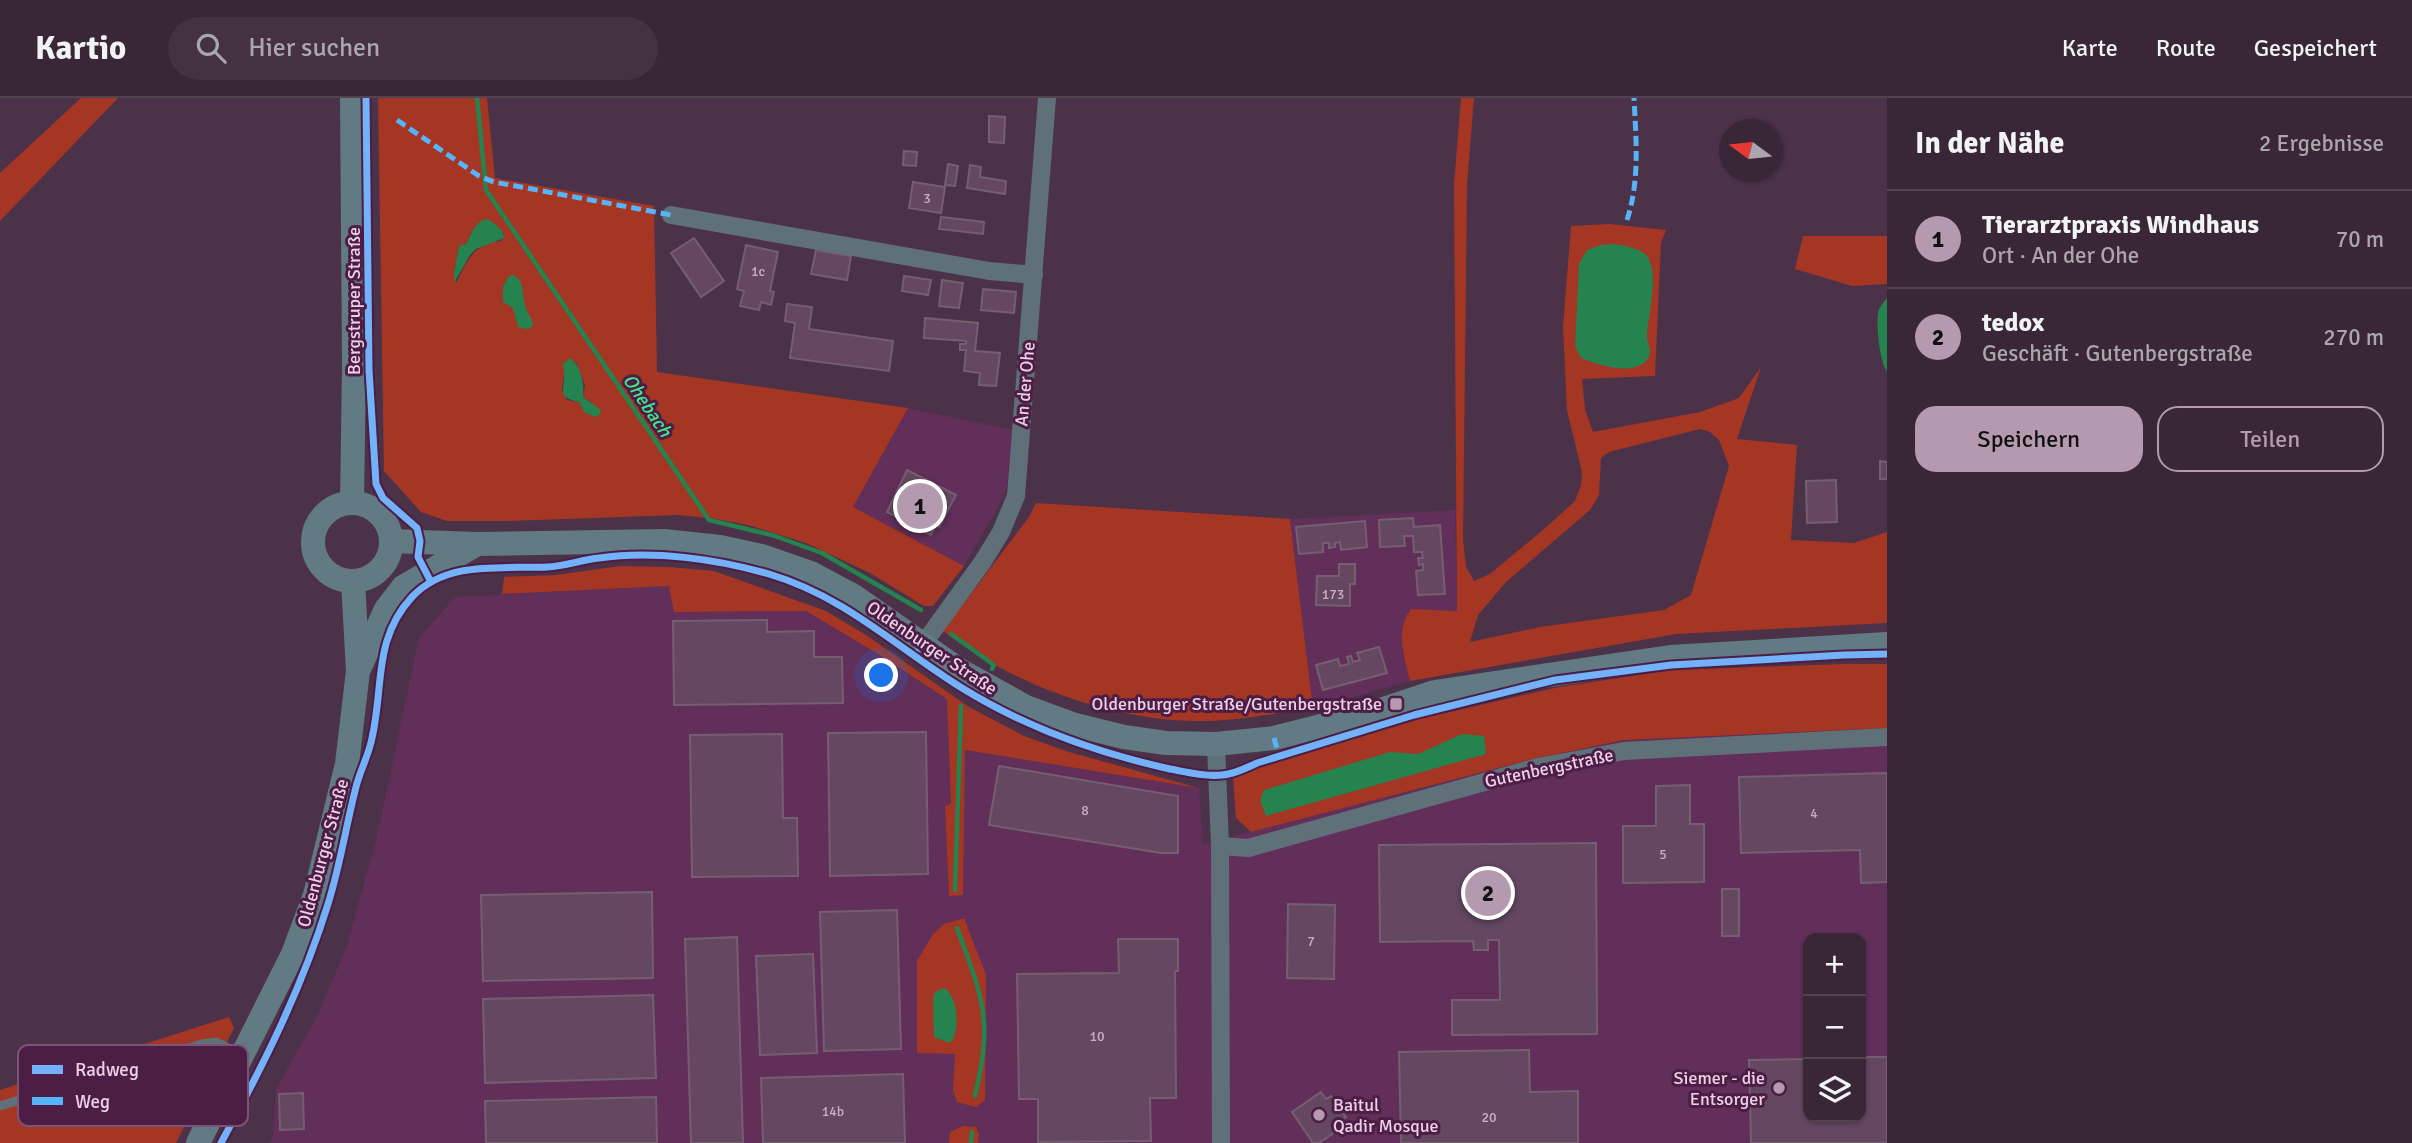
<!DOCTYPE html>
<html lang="de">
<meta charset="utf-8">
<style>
body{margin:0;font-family:Signika,sans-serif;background:#443242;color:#f1f3f6}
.controls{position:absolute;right:21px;bottom:21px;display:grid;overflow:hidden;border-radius:14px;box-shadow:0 2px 5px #0004}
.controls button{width:63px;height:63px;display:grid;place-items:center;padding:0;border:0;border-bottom:2px solid #534351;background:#392636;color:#f1f3f6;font:35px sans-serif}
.compass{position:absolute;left:1719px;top:21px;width:63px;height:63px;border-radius:50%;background:#392636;box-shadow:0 2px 5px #0004;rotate:285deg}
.you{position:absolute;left:882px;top:578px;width:24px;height:24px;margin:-18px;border:5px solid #fff;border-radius:50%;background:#1a73e8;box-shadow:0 0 0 10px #1a73e833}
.badge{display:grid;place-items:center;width:46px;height:46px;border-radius:50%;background:#b599af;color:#111;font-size:23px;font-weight:700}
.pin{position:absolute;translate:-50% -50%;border:4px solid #fff;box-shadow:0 2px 7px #0006}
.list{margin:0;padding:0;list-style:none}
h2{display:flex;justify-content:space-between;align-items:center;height:91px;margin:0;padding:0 28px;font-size:30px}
h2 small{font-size:23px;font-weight:400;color:#aba5ad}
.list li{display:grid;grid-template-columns:46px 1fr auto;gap:21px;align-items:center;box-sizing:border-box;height:98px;padding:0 28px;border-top:2px solid #534351}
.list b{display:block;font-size:26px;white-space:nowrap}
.list p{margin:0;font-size:23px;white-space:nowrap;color:#aba5ad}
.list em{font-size:23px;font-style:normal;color:#aba5ad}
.actions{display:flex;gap:14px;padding:21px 28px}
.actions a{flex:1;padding:16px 0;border:2px solid #b599af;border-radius:21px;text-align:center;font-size:24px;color:#b599af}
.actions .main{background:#b599af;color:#111}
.icon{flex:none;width:38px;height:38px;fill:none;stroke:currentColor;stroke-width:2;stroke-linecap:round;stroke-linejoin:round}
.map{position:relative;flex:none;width:1887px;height:1045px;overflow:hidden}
header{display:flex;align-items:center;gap:42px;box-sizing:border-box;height:98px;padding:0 35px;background:#392636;border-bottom:2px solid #534351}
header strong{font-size:33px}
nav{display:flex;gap:38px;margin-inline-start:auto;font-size:24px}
.search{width:490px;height:63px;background:#443242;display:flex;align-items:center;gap:18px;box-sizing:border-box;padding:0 24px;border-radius:38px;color:#aba5ad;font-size:26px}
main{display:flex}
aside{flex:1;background:#392636}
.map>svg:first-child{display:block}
.built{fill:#612f59;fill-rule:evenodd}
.green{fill:#a53624;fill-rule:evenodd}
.water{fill:#24834e}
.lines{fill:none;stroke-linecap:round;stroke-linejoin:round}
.stream{stroke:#24834e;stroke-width:4.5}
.building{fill:#654761;stroke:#745f71;stroke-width:2}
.service{stroke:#5f7078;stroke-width:9}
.minor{stroke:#5f7078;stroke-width:18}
.secondary{stroke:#627a83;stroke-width:24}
.quiet{stroke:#56b5f8;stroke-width:5;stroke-dasharray:10 5;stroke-linecap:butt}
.cycleway-casing{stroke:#4c1d45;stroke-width:11}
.cycleway{stroke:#73b2f8;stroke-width:7}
.poi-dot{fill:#b599af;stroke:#4c1d45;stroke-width:2.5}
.labels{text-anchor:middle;stroke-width:6;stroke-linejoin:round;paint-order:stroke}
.number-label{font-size:14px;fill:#cbaec6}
.street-label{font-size:18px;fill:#edd0e7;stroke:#4c1d45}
.poi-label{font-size:18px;fill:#edd0e7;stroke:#4c1d45;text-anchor:end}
.water-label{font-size:19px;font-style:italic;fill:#3eec8a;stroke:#4c1d45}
.key{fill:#4c1d45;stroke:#7c5376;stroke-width:2}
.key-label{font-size:19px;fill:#edd0e7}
</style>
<header>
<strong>Kartio</strong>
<div class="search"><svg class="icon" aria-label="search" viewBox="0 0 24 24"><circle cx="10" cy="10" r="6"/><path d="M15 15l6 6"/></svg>Hier suchen</div>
<nav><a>Karte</a><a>Route</a><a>Gespeichert</a></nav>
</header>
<main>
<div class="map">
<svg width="1887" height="1045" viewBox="0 0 1887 1045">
<rect width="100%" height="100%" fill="#4c3248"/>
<g class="built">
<polygon points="908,310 1013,332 1006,395 964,468 853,409"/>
<polygon points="1455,412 1457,513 1412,511 1402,552 1410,583 1313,610 1290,421"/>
<path d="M 670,488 L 675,514 L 806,513 L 878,556 L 947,601 L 951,707 L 945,708 L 949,798 L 963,796 L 964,651 L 1199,690 L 1203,746 L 1533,661 L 1624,642 L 1887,630 L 1887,1045 L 978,1045 L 979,1036 L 950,1034 L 949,1045 L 270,1045 L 273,1038 L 276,991 L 319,915 L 347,847 L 376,743 L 419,540 L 455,499 ZM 964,820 L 953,992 L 955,956 L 933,836 L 944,826 ZM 1808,840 L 1861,840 L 1861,1019 L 1808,1019 Z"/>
</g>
<g class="green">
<polygon points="81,0 118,0 0,123 0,75"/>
<path d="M 378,0 L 487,0 L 495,80 L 654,108 L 657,274 L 908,310 L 853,409 L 964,468 L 933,508 L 924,508 L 870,475 L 806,445 L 748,427 L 716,421 L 679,417 L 505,423 L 447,423 L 421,414 L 384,373 ZM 491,123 L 504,136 L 501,143 C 474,145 467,163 456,185 L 454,175 L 459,148 L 466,146 L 471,135 ZM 576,264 L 585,287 L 583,299 L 592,305 L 584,314 L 579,304 L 567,302 L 562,292 L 564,277 Z"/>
<path d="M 1461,0 L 1474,0 L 1467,86 L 1463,442 L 1466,469 L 1474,483 L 1490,476 L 1543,432 L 1575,403 L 1581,387 L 1582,374 L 1567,312 L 1563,229 L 1571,128 L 1609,126 L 1666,132 L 1661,145 L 1655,278 L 1582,281 L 1585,312 L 1593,334 L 1700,314 L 1739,300 L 1761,269 L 1737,341 L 1797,347 L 1791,442 L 1854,445 L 1887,434 L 1887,525 L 1676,536 L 1410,583 C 1404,559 1395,532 1411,511 L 1457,513 L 1454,86 ZM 1700,331 L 1710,334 L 1719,342 L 1729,368 L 1691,497 L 1664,512 L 1540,529 L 1470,544 L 1478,517 L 1506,484 L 1590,412 L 1599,397 L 1601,360 L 1609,354 Z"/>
<polygon points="1803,138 1887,138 1887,186 1852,188 1795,171"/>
<path d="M 1036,405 L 1290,421 L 1313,610 C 1276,615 1239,623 1201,623 C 1114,624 1011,586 943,533 L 1029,419 Z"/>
<polygon points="620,468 669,469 714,473 826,513 866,537 969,609 1024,638 1069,654 1199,690 965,652 963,797 949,798 945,708 951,706 947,601 878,556 806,513 674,514 669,488 502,496 504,479 556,477"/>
<polygon points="1845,566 1887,566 1887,630 1624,642 1533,661 1251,734 1236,720 1233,679 1281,660 1415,622 1559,589 1672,572"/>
<polygon points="964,820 986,877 985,1002 976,1009 957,1004 953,992 955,956 917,955 917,863 933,836 944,826"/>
<polygon points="229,919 234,930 176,1045 0,1045 0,992"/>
<polygon points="963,1028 976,1029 979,1036 978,1045 949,1045 950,1034"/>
</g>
<g class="water">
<path d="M 486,121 C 494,124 504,132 504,140 L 476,151 L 470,157 L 454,185 L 454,175 L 459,148 L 466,146 C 471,136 475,124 486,121 Z"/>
<path d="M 1615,146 C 1625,148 1639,150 1646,157 C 1661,175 1647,218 1647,239 C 1647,246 1653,252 1648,260 C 1647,263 1643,266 1640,267 C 1624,276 1597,266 1581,260 L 1575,248 L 1579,166 L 1587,152 L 1601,147 Z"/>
<path d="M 513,177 C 524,182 522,192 524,202 C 525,210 529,217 533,224 L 532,229 L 526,231 L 518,229 L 513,210 L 503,204 L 503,189 L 509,178 Z"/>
<path d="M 1887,200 L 1887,273 C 1880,266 1876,227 1878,215 C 1879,209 1883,205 1887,200 Z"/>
<path d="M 570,260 C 581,267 585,287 583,299 L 601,312 L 600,316 L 595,319 L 584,314 L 579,304 C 557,299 564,295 564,278 C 565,274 563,270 563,266 Z"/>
<polygon points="1462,636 1484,638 1486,656 1266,718 1260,702 1264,692 1390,654 1418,656"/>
<path d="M 944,890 C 958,898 961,933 950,945 L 934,939 L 933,900 L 935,894 Z"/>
</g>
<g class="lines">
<g class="stream">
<polyline points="477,0 486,92 709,422 772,437 822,455 921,512"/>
<polyline points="951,536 994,567 992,571"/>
<polyline points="955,792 961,608"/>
<path d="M 957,830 C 967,858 979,886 983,915 C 987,943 981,971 975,998"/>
<polyline points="971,1045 972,1034"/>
</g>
</g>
<g class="building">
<polygon points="989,18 1005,19 1004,45 989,44"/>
<polygon points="904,53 917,54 916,68 903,67"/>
<polygon points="948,66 958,68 955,88 945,87"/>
<polygon points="970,67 981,69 980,79 1006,83 1005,96 967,90"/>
<polygon points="913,84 945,89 941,115 909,110"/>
<polygon points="941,119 984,124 983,136 939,131"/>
<polygon points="694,140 724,183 701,199 671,155"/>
<polygon points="746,147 778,154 770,193 774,194 771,207 761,204 759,212 740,208 744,193 737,191"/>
<polygon points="816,152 851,158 847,182 811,176"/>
<polygon points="904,178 931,182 928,197 902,193"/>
<polygon points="942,182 963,185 959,210 939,208"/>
<polygon points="983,191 1016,194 1014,215 981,212"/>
<polygon points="787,206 812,209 809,231 893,243 889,273 790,260 795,225 785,223"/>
<polygon points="925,220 978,225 975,253 1000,255 996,288 979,287 980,275 964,273 966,252 960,252 960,246 966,246 966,243 924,240"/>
<polygon points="1880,363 1887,364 1887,381 1880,381"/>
<polygon points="907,372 956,397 939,429 936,427 931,437 887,414"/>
<polygon points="1836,382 1837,424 1807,425 1806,383"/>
<polygon points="1413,420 1414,429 1440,427 1445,496 1418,497 1416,473 1423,472 1423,466 1419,467 1418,460 1423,460 1422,454 1414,454 1413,438 1404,438 1405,448 1380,449 1379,422"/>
<polygon points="1365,423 1367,449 1341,452 1340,444 1335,445 1335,449 1329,450 1329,445 1323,445 1323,454 1299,456 1296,429"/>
<polygon points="1339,466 1355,466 1355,486 1350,486 1350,508 1316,507 1317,478 1339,478"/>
<polygon points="767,522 767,534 814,533 814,559 842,559 843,605 674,607 673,523"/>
<polygon points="1379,549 1387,575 1323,592 1316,567 1338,561 1340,568 1349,566 1347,559 1351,558 1353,564 1360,562 1357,555"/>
<polygon points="926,634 928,776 830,778 828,635"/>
<polygon points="782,636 783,720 797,720 798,778 692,779 690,637"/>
<polygon points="999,668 1178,698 1178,755 1161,755 989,727"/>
<polygon points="1887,675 1887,784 1861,785 1860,752 1741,755 1739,679"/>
<polygon points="1690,687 1690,726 1704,726 1704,784 1623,785 1623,728 1656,728 1656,688"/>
<polygon points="1596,745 1597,936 1452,937 1452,902 1500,902 1499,842 1488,842 1488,852 1474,852 1473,843 1380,844 1379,747"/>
<rect x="1722" y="791" width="17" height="47"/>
<polygon points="652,794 653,880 483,883 481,797"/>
<polygon points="1288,806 1335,807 1334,881 1287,880"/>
<polygon points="897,812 901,951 824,953 820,814"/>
<polygon points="737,839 743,1045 691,1045 685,841"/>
<polygon points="1118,841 1178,841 1178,873 1175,873 1176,1000 1150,1000 1151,1043 1038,1044 1038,1001 1019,1001 1017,876 1119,875"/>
<polygon points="813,856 817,955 760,957 756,858"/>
<polygon points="653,897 656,980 485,985 483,901"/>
<polygon points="1529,952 1530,994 1578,993 1578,1045 1401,1045 1399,954"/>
<polygon points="1861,959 1887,959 1887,1045 1751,1045 1749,962 1808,961 1808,1019 1861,1019"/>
<polygon points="903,976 905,1045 763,1045 761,980"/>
<polygon points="1321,994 1326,1001 1331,998 1346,1019 1342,1022 1345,1027 1319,1045 1313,1045 1292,1014"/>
<polygon points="303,995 304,1031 280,1032 279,996"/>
<polygon points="656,999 657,1045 486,1045 485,1003"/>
</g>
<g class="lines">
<polyline class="service" points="0,1008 202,946 216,944 241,956"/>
<g class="minor">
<polyline points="671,117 989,173 1034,177"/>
<polyline points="924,545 982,465 1001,434 1016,398 1047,0"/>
<polyline points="1216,646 1220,748 1221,1045"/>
<polyline points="1220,748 1248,750 1538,669 1624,653 1887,639"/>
</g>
<g class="secondary">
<polyline points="352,405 354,267 352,0"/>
<circle cx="352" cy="444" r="39"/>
<polyline points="391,443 477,446 664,443 720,449 762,458 811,475 854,498 961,573 1026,609 1075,627 1124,639 1166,645 1216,646 1274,640 1369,616 1435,594 1670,559 1887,546"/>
<polyline points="360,569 386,511 403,489 477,446"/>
<polyline points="198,1045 293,856 315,797 347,666 358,573 353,483"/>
</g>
<g class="quiet">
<polyline points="397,22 479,78 494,84 671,117"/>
<path d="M 1627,122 C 1640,82 1636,42 1634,0"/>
<polyline points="914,556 924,545"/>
<polyline points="1274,640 1279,658"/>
</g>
<g class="cycleway-casing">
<g id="cycleway">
<polyline points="366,0 369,272 376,386 383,400 417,430 420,443 418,459 431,484"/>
<path d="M 221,1045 C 263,968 302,890 328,806 C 340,768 346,728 356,689 C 360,672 369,657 372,640 C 384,588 373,541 412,499 C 447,462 502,471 547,469 C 565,468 581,462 599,460 C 654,452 716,461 769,476 C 846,499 896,549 962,590 C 1025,629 1098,655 1170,671 C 1187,674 1205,679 1222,677 C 1235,676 1246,670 1257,665 L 1414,617 L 1555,582 L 1671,567 L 1844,557 L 1887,556"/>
</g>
</g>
<use href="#cycleway" class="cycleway"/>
</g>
<g class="poi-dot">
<rect x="1389" y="599" width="14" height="14" rx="3.5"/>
<circle cx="1779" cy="990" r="7"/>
<circle cx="1319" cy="1017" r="7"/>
</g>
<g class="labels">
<g class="number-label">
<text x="927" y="105">3</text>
<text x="758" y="178">1c</text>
<text x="1333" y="501">173</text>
<text x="1085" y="717">8</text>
<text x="1814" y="720">4</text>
<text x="1663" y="761">5</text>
<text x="1311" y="848">7</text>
<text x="1097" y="943">10</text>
<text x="833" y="1018">14b</text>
<text x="1489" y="1024">20</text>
</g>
<g class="street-label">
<text transform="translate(354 203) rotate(-90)" y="6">Bergstruper Straße</text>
<text transform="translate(1025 286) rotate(-85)" y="6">An der Ohe</text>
<text transform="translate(932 550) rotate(34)" y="6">Oldenburger Straße</text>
<text transform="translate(1549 670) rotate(-12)" y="6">Gutenbergstraße</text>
<text transform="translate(323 755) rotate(-75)" y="6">Oldenburger Straße</text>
</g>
<g class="poi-label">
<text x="1382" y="612">Oldenburger Straße/Gutenbergstraße</text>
<text x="1765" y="986">Siemer - die<tspan x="1765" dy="21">Entsorger</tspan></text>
<text x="1333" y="1013" text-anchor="start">Baitul<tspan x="1333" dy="21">Qadir Mosque</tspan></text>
</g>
<g class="water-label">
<text transform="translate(648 307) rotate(56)" y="7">Ohebach</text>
</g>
</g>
<rect x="18" y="947" width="230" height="81" rx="10" class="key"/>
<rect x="32" y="967" width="31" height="9" fill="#73b2f8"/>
<rect x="32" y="999" width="31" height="8" fill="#56b5f8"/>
<g class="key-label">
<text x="75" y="978">Radweg</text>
<text x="75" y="1010">Weg</text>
</g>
</svg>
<div class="controls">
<button>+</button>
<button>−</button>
<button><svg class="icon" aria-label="layers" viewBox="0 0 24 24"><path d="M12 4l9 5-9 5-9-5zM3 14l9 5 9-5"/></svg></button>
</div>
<svg class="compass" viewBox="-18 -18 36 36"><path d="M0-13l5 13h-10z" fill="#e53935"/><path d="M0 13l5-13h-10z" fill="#aba5ad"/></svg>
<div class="you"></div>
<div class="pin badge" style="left:920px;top:408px">1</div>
<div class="pin badge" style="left:1488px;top:795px">2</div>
</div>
<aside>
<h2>In der Nähe<small>2 Ergebnisse</small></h2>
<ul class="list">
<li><span class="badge">1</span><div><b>Tierarztpraxis Windhaus</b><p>Ort · An der Ohe</p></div><em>70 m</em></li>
<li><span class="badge">2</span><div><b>tedox</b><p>Geschäft · Gutenbergstraße</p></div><em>270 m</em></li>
</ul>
<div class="actions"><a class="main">Speichern</a><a>Teilen</a></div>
</aside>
</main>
